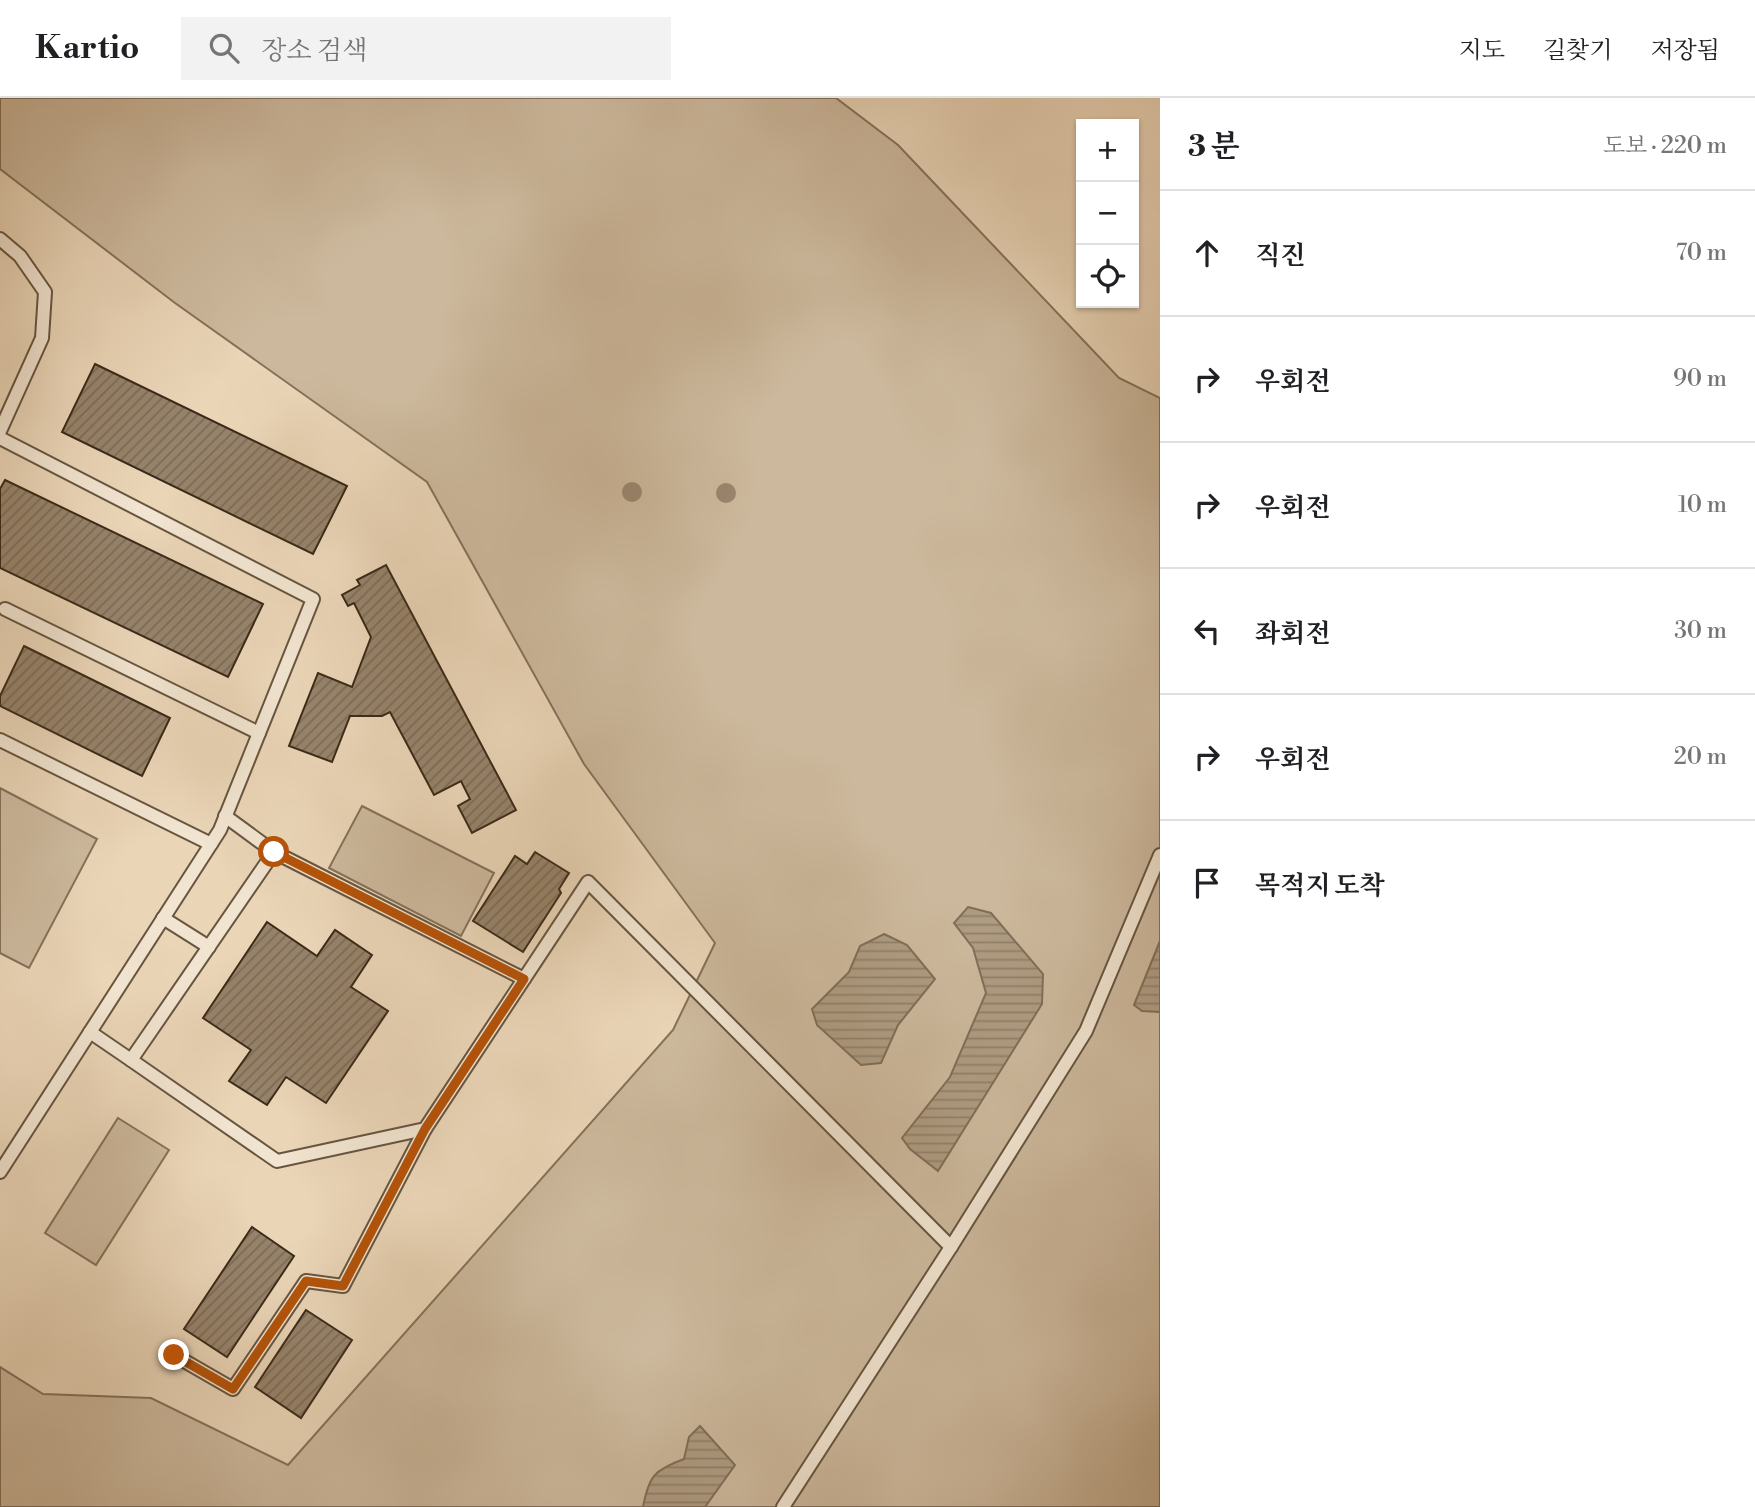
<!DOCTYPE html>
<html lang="ko">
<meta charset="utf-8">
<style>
body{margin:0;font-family:"Libre Bodoni","Noto Serif KR",serif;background:#f2f2f2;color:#202124}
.controls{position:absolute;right:21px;top:21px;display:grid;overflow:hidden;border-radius:0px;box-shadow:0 2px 5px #0004}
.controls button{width:63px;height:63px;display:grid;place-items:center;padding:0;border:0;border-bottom:2px solid #e0e0e0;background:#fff;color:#202124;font:35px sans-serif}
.stop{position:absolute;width:21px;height:21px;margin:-16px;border:5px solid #b45309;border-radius:50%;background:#fff}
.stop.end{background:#b45309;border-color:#fff;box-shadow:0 2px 7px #0008}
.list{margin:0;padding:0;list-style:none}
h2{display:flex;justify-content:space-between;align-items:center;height:91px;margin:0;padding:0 28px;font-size:30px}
h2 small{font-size:23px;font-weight:400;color:#757577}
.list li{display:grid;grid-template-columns:46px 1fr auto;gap:21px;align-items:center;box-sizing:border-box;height:126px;padding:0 28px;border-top:2px solid #e0e0e0}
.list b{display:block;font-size:26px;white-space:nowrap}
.list em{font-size:23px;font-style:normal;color:#757577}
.icon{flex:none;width:38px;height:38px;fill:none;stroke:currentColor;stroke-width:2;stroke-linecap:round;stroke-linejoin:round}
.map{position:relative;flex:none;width:1160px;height:1409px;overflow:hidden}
header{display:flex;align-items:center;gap:42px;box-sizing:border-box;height:98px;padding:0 35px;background:#fff;border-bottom:2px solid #e0e0e0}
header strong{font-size:33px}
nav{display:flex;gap:38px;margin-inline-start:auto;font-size:24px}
.search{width:490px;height:63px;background:#f2f2f2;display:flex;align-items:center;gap:18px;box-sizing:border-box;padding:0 24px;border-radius:0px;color:#757577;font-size:26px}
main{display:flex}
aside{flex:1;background:#fff}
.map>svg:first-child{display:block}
.green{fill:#ccb89c;stroke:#84715a;stroke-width:2}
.water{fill:url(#water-rules);stroke:#806e57;stroke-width:2}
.building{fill:url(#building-hatch);stroke:#3b2a19;stroke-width:2}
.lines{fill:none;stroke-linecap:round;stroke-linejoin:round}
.lane-casing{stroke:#675540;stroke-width:16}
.lane{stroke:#f1e4d0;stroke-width:12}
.tree{fill:#9a866e}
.route{stroke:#b45309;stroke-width:9}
</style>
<header>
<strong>Kartio</strong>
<div class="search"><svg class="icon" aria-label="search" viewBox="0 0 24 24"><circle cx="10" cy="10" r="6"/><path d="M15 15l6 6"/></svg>장소 검색</div>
<nav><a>지도</a><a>길찾기</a><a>저장됨</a></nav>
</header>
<main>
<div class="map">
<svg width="1160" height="1409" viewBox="0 0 1160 1409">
<defs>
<pattern id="water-rules" width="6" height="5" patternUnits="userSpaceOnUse" patternTransform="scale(1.75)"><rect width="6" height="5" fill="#ae9b81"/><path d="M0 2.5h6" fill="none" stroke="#8f7f69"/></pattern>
<pattern id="building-hatch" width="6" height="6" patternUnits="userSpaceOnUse" patternTransform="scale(1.75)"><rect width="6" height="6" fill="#96836b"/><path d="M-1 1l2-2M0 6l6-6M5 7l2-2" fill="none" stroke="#7c6b57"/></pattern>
</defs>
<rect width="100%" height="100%" fill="#ead5b7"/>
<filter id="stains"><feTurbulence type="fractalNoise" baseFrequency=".00286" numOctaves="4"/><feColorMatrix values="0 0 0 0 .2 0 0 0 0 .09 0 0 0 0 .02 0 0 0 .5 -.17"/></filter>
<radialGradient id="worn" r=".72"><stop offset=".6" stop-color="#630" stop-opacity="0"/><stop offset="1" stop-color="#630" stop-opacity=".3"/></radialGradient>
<g class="green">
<polygon points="0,0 836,0 898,47 1119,280 1160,300 1160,1409 0,1409 0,1269 43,1296 151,1300 288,1367 673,932 715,845 584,666 427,384 175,205 0,71"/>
<polygon points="0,690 97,741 29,870 0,855"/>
<polygon points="362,708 494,775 461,838 329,770"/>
<polygon points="118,1020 169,1052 96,1167 45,1135"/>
</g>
<g class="water">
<polygon points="968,809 991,815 1043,876 1042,906 938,1073 910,1051 902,1040 950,979 986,895 973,850 954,825"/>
<polygon points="884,836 907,847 935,881 898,927 881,965 861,967 817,927 812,911 849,874 860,848"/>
<polygon points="1160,843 1160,914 1142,913 1134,907"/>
<path d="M 700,1328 L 735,1367 L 705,1409 L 643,1409 C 649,1378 654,1372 684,1361 L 689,1339 Z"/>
</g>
<g class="building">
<polygon points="95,266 347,388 313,456 62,334"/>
<polygon points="5,382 263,506 228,579 0,470 0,391"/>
<polygon points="386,467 516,712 472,735 458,708 470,701 461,683 434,697 390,614 382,618 350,618 332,664 289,648 318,575 352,589 371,539 354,505 348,508 342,497 360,487 357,482"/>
<polygon points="24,548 170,620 142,678 0,608 0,598"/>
<polygon points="535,754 569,775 559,791 561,795 523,854 473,823 515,758 527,766"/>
<polygon points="267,824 317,858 335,832 372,857 351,889 388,913 326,1005 286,979 267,1007 229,983 251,952 203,920"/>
<polygon points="252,1129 294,1158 227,1259 184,1231"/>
<polygon points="306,1212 352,1242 301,1320 255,1289"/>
</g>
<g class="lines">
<g class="lane-casing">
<g id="lane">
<polyline points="0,141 20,158 45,194 42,240 0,333"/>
<polyline points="0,340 313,501 220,732 0,1074"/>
<polyline points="5,511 259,635"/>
<polyline points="0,642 211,746"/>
<polyline points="274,754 524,881"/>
<polyline points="163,820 209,849"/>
<polyline points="90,934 131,962 274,754 225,718"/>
<polyline points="131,962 277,1063 425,1031 588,784 951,1149 783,1409"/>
<polyline points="951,1149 1086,933 1160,757"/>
<polyline points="174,1257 233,1291 306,1183 343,1188 425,1031"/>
</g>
</g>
<use href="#lane" class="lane"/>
</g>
<g class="tree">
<circle cx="632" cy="394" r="10"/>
<circle cx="726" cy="395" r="10"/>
</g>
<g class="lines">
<polyline class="route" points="174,1257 233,1291 306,1183 343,1188 425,1031 524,881 274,754"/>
</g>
<rect width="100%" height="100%" filter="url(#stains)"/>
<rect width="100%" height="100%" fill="url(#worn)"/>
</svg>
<div class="controls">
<button>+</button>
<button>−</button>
<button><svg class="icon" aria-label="locate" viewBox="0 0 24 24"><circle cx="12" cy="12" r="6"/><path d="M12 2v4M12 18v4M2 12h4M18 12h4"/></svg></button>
</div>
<div class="stop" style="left:274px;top:754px"></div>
<div class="stop end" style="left:174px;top:1257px"></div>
</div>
<aside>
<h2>3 분<small>도보 · 220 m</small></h2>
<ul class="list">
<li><svg class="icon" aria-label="ahead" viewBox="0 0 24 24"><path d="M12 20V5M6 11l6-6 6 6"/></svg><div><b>직진</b></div><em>70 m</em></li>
<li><svg class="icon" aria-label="right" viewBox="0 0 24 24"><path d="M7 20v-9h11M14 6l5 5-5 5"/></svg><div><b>우회전</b></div><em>90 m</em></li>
<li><svg class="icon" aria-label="right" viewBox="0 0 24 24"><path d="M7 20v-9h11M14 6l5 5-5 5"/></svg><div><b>우회전</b></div><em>10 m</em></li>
<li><svg class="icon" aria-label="left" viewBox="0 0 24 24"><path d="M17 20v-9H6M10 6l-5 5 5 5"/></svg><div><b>좌회전</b></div><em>30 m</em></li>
<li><svg class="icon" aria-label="right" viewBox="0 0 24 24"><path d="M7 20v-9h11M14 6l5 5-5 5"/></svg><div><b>우회전</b></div><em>20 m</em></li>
<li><svg class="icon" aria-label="arrive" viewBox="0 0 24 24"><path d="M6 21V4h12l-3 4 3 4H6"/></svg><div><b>목적지 도착</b></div></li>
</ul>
</aside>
</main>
